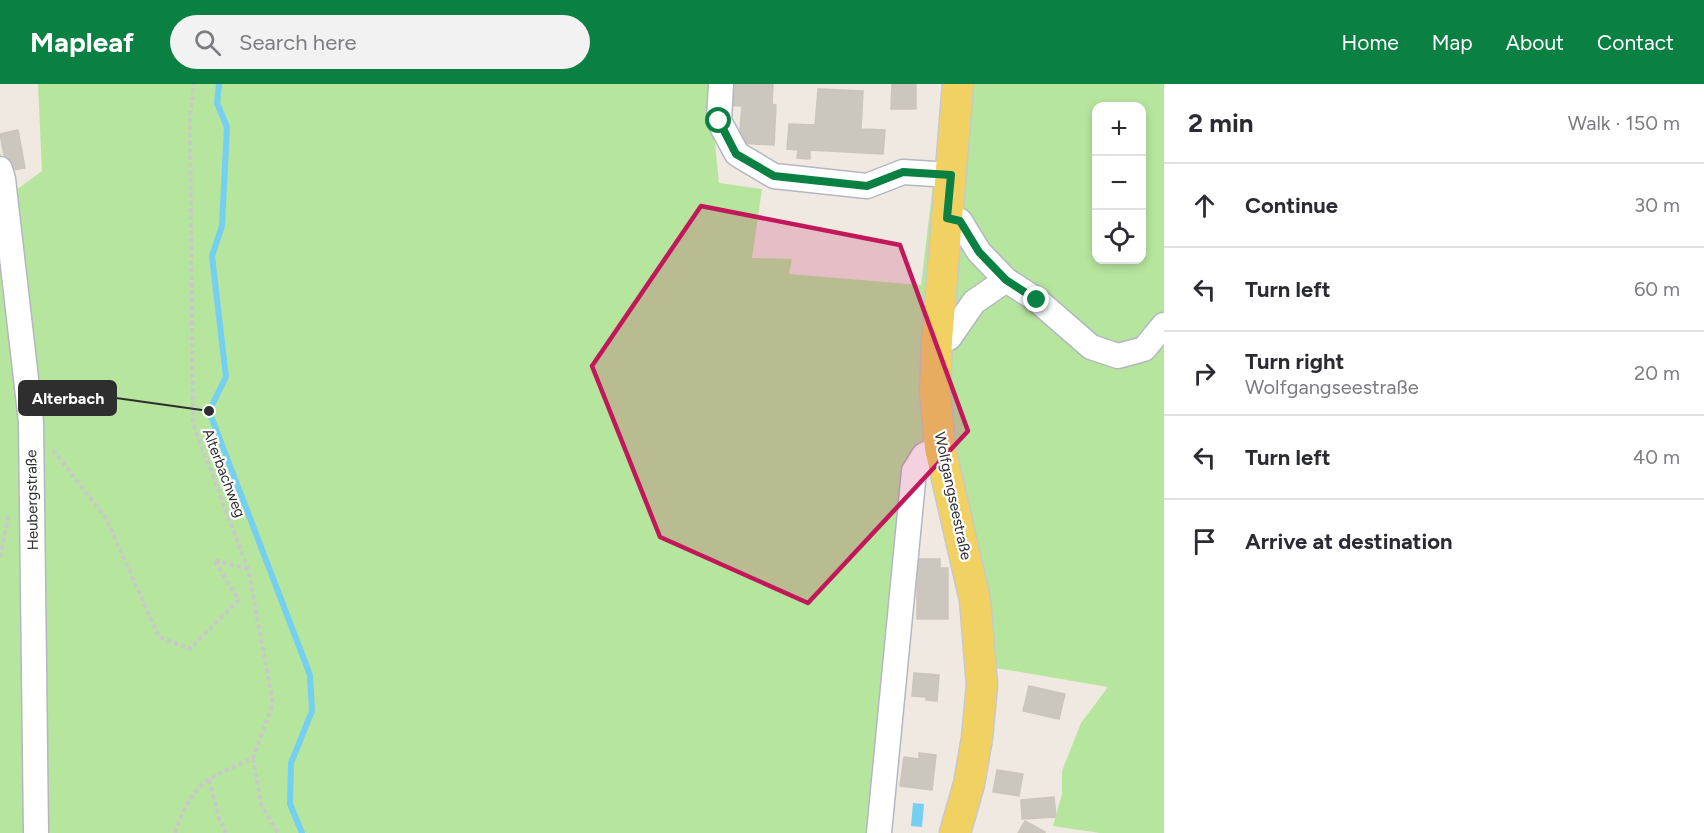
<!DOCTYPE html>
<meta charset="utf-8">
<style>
body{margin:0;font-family:Figtree,sans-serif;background:#f2f2f3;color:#2b2b33}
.controls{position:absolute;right:18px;top:18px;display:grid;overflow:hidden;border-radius:12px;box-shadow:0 3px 9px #0003}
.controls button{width:54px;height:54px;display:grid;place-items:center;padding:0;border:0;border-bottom:2px solid #e1e1e2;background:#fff;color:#2b2b33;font:30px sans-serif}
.stop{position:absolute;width:18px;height:18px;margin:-14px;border:4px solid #0b8043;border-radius:50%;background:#fff}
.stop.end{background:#0b8043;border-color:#fff;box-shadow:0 2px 6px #0008}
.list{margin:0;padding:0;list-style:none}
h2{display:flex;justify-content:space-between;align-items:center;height:78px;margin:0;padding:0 24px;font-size:26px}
h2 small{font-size:20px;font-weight:400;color:#7c7c81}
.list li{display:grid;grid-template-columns:39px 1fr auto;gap:18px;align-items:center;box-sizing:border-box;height:84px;padding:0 24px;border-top:2px solid #e1e1e2}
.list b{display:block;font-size:22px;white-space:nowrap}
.list p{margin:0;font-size:20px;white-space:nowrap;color:#7c7c81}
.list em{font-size:20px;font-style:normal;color:#7c7c81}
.icon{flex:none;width:33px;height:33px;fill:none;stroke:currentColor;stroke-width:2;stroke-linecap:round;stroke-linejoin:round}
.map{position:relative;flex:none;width:1164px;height:749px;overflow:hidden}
header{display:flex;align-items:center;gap:36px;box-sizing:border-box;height:84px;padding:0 30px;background:#0b8043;color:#fff}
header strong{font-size:28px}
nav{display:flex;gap:33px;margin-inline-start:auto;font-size:21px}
.search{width:420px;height:54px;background:#f2f2f3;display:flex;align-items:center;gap:15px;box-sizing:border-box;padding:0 21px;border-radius:33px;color:#7c7c81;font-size:22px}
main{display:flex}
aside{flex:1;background:#fff}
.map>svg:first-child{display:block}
.green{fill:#b6e59e;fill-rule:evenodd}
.water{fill:#75cff0}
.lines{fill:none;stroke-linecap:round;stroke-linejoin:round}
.stream{stroke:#75cff0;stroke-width:6}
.building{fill:#cbc7bf;stroke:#cbc5ba;stroke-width:1.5}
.minor-casing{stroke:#b4b7c1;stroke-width:27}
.major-casing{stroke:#c9c9c9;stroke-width:33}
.path{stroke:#c9c9c9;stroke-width:4;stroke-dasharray:4.5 3;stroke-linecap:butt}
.minor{stroke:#fff;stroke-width:24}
.major{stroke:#f2d163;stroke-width:30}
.route{stroke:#0b8043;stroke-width:8}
.marked{fill:#c2185b;fill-opacity:0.2;stroke:#c2185b;stroke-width:4.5;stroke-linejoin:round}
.labels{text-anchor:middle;stroke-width:4.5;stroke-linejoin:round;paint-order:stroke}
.street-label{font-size:15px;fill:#2e2e2e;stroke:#fff}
.leader{fill:none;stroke:#2e2e2e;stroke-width:2}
.callout-dot{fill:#2e2e2e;stroke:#fff;stroke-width:2}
.callout{fill:#2e2e2e;stroke:#2e2e2e;stroke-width:2}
.callout-label{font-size:16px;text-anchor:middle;font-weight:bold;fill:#fff}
</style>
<header>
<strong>Mapleaf</strong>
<div class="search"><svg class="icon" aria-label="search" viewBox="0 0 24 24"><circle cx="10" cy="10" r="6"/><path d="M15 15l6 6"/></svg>Search here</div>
<nav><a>Home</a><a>Map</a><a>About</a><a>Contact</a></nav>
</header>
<main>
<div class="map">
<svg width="1164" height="749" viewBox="0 0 1164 749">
<rect width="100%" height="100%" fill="#efe9e1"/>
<path class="green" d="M 38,0 L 709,0 L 719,99 L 762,105 L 752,174 L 792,175 L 789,190 L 921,201 L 945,0 L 1164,0 L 1164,749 L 1100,749 L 1053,742 L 1062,710 L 1062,687 L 1081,639 L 1108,603 L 967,579 L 954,478 L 928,384 L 910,391 L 870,749 L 0,749 L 0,68 L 12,109 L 42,87 ZM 1096,22 L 1142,22 L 1142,176 L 1096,176 Z"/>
<polygon class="water" points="913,719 924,720 922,743 911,742"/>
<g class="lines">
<polyline class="stream" points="219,0 217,19 227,43 222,142 212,172 226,293 209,327 310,591 312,627 291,679 290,720 302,749"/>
</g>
<g class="building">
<polygon points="726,0 773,0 772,20 776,21 774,61 739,59 742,22 725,21"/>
<polygon points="892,0 914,0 916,1 916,25 891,25"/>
<polygon points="818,5 863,7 861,45 885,46 883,70 810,66 810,75 797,74 798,66 787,65 789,40 815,41"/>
<polygon points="18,46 25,84 7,87 0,50"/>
<polygon points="917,475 940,475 940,484 948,484 948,535 917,535"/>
<polygon points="914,589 939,591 937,617 926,616 926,613 912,612"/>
<polygon points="1029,602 1065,610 1059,635 1023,627"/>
<polygon points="919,669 936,671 932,706 900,702 904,673 919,675"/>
<polygon points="997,686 1023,690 1019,712 993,708"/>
<polygon points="1054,713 1056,733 1022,735 1021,716"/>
<polygon points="1025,737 1045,748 1045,749 1018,749"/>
</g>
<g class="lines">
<g class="minor-casing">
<g id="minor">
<polyline points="721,0 719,37 737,70 774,92 867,102 903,88 951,91"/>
<polyline points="0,85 3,95 31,338 36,749"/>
<polyline points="947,134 960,137 979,168 1006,196 1037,216 1091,263 1118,272 1144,265 1164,241"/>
<polyline points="937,256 949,254 974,218 1006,196"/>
<polyline points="879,749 914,387 924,371 940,364"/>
</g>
</g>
<g class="major-casing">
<polyline id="major" points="955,749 969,700 977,654 982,601 975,516 940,364 935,308 937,256 958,0"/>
</g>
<g class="path">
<polyline points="53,366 106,434 159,553 190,565 239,516 214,476 248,485"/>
<polyline points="0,473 9,430"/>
<polyline points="253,674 261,720 278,749"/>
<polyline points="209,696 219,734 226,749"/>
<path d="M 175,749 C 180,734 186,720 196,707 C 209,691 235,683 253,674 L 273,619 L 248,485 L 193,340 L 190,34 L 194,0"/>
</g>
<use href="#minor" class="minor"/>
<use href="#major" class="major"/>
</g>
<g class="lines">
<polyline class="route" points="719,37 736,70 774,92 867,102 903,88 951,91 947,134 960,137 979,168 1006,196 1037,216"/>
</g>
<path class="marked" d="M 701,122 L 900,161 L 968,347 L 808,519 L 660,453 L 592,282 Z"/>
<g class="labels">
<g class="street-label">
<text transform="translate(224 389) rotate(69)" y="5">Alterbachweg</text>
<text transform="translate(953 412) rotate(78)" y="5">Wolfgangseestraße</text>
<text transform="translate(32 416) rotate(-91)" y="5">Heubergstraße</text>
</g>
</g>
<path class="leader" d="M209 327L116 314"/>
<circle class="callout-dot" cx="209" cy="327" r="6"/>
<rect class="callout" x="19" y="297" width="97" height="34" rx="6"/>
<g class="callout-label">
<text x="68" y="320">Alterbach</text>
</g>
</svg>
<div class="controls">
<button>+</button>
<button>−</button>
<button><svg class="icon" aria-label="locate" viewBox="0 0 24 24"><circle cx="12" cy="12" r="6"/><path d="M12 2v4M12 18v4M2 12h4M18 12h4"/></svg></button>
</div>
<div class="stop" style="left:719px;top:37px"></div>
<div class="stop end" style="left:1037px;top:216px"></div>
</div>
<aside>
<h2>2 min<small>Walk · 150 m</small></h2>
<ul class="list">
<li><svg class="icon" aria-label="ahead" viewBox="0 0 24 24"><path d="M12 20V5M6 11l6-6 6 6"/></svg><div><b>Continue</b></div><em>30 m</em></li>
<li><svg class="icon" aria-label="left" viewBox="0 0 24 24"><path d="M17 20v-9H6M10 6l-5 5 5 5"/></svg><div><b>Turn left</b></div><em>60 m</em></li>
<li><svg class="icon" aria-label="right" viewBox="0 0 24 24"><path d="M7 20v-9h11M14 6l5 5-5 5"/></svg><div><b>Turn right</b><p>Wolfgangseestraße</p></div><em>20 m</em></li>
<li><svg class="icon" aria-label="left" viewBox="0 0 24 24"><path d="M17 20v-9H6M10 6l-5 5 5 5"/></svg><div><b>Turn left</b></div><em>40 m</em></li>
<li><svg class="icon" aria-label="arrive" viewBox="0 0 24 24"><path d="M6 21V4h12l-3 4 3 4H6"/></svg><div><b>Arrive at destination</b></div></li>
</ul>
</aside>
</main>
